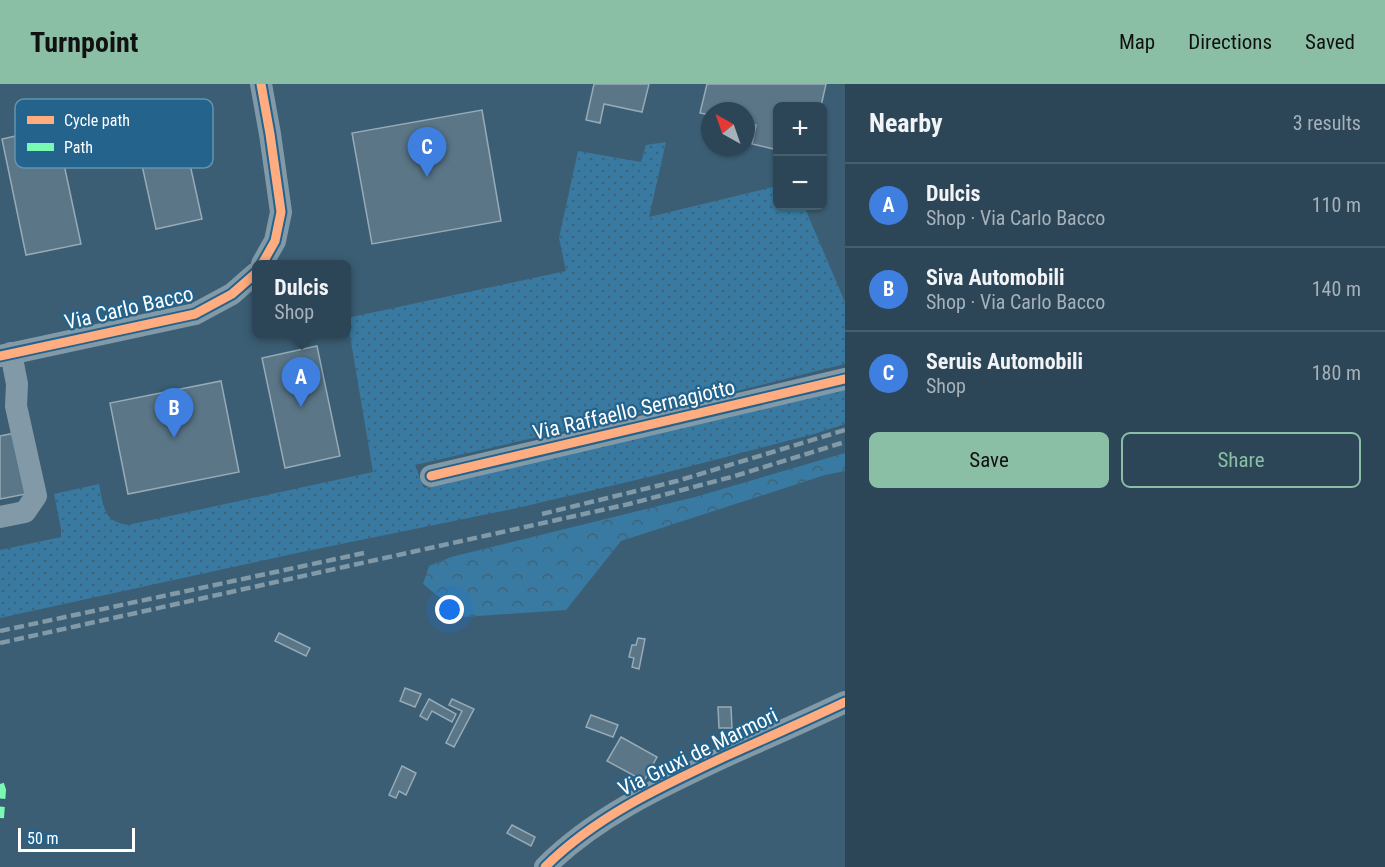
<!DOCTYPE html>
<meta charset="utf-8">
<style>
body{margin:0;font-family:"Roboto Condensed",sans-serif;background:#344d5d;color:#f1f3f6}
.controls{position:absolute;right:18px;top:18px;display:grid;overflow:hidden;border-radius:9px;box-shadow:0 2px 4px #0004}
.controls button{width:54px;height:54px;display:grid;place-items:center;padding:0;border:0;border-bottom:2px solid #485e6d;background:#2c4657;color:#f1f3f6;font:30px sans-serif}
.compass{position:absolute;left:701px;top:18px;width:54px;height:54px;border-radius:50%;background:#2c4657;box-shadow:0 2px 4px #0004;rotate:320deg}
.scale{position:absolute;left:18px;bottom:15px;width:117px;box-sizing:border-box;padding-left:6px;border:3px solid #fff;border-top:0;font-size:16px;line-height:21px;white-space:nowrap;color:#fff;-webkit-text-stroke:4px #23638c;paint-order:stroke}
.you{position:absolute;left:450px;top:526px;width:21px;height:21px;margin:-15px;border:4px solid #fff;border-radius:50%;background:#1a73e8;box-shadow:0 0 0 9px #1a73e833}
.badge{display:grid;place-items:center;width:39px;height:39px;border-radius:50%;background:#8abfa5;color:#fff;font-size:20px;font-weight:700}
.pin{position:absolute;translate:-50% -50px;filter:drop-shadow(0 2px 3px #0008)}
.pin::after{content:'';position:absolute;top:32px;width:21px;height:18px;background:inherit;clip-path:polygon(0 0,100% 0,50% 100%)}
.popup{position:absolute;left:252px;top:176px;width:99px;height:78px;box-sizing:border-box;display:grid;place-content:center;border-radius:9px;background:#2c4657;filter:drop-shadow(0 2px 4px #0005);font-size:20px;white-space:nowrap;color:#a6b1ba}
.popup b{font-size:22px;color:#f1f3f6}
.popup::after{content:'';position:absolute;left:50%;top:100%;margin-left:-12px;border:12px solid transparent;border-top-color:#2c4657}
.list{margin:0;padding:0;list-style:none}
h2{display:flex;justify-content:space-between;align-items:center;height:78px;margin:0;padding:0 24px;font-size:26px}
h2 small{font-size:20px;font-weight:400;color:#a6b1ba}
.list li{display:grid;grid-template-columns:39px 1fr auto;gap:18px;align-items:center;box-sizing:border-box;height:84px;padding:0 24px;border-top:2px solid #485e6d}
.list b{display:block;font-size:22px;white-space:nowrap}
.list p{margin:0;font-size:20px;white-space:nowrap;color:#a6b1ba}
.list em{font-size:20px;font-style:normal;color:#a6b1ba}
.actions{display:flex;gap:12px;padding:18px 24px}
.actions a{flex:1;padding:14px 0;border:2px solid #8abfa5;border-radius:9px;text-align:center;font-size:21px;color:#8abfa5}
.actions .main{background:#8abfa5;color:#111}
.map{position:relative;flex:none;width:845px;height:783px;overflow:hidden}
header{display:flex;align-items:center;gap:36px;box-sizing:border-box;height:84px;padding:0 30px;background:#8abfa5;color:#111}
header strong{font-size:28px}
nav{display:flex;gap:33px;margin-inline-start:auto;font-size:21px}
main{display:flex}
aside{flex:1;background:#2c4657}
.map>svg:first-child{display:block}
.grass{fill:url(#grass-dots)}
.forest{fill:url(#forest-crowns)}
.building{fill:#5a7687;stroke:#96aab7;stroke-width:1.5}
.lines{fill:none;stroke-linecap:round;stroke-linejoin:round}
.minor{stroke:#829aa8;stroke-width:22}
.rail{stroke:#829aa7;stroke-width:4.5;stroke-dasharray:10 4.5;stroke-linecap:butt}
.quiet{stroke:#7af9b4;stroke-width:8;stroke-dasharray:15 8;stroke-linecap:butt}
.cycleway-casing{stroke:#23638c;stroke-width:13}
.cycleway{stroke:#ffac80;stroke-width:9}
.labels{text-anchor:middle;stroke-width:4.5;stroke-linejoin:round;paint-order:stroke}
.street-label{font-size:21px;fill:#fff;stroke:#23638c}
.key{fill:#23638c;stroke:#6592ae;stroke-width:1.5}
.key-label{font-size:16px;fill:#fff}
</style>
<header>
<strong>Turnpoint</strong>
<nav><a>Map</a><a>Directions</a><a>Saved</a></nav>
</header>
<main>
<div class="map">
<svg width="845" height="783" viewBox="0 0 845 783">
<defs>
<pattern id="grass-dots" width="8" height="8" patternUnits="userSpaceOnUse" patternTransform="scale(1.5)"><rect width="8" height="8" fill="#387aa2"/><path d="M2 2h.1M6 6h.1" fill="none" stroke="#426377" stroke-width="1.8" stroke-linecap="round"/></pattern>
<pattern id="forest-crowns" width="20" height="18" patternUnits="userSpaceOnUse" patternTransform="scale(1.5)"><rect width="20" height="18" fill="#387aa2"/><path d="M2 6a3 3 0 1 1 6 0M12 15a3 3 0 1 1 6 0" fill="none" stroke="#426377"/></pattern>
</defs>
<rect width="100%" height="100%" fill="#3b5e74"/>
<path class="grass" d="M 666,58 L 649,133 L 777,102 L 778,122 L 804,122 L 845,218 L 845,280 L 705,315 L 415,381 L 424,404 L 845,303 L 845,340 L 814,350 L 653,392 L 513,425 L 297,469 L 0,534 L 0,466 L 61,453 L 61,445 L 54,410 L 99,400 C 104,422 102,437 128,441 L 373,388 L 347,234 L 566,187 L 559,154 L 578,67 L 641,78 L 646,61 Z"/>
<polygon class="forest" points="845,369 845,387 825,391 621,457 566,526 464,533 423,500 429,482 451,473 695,413"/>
<g class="building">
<polygon points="594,0 649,0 642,28 604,20 600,39 586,36"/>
<polygon points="707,0 826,0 821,22 778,22 778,66 752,60 756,41 746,39 746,27 710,27 710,31 700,29"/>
<polygon points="177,21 202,135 156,145 131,31"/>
<polygon points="482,26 501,137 372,160 352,49"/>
<polygon points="56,43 81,160 26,171 2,55"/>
<polygon points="317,262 340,372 285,384 262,274"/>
<polygon points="221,297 239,388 128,410 110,319"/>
<polygon points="15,349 26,410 0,415 0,352"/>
<polygon points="279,549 310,564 306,572 275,557"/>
<polygon points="638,554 645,555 639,585 632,583 634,574 629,573 632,561 636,561"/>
<polygon points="405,604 421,610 415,623 400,617"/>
<polygon points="429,615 456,630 452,638 432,627 427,636 420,632"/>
<polygon points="452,615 474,625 454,663 446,659 462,627 449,621"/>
<polygon points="718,623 731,623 732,644 719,644"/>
<polygon points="591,631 618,641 613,653 586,643"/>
<polygon points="621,653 657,673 644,697 607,677"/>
<polygon points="402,682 416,689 406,711 399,707 396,714 389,711"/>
<polygon points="512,741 535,753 531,762 507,749"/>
</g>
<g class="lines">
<g class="minor">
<polyline points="261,0 270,50 281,128 275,157 262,180"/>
<polyline points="0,272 195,230 232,210 256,189"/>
<polyline points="431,392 845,295"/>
<polyline points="0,433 25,428 36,412 16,322 17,300 11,269"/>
<path d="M 545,783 C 595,733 660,703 724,673 C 764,655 805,637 845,618"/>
</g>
<g class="rail">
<polyline points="542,430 677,397 845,346"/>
<polyline points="0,547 364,469"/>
<polyline points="0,559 629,420 735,392 845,358"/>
</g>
<polyline class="quiet" points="0,700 2,706 0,734"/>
<g class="cycleway-casing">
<g id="cycleway">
<polyline points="261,0 270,50 281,128 275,157 262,180"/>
<polyline points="0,272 195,230 232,210 256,189"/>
<polyline points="431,392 845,295"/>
<path d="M 545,783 C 595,733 660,703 724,673 C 764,655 805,637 845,618"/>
</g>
</g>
<use href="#cycleway" class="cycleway"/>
</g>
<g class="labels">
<g class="street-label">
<text transform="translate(129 224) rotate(-13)" y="7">Via Carlo Bacco</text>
<text transform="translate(634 326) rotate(-13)" y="7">Via Raffaello Sernagiotto</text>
<text transform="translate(698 668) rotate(-26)" y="7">Via Gruxi de Marmori</text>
</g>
</g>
<rect x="15" y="15" width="198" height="69" rx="9" class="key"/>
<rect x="27" y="32" width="27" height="8" fill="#ffac80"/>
<rect x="27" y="59" width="27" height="8" fill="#7af9b4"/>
<g class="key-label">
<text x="64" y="42">Cycle path</text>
<text x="64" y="69">Path</text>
</g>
</svg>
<div class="controls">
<button>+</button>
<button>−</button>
</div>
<svg class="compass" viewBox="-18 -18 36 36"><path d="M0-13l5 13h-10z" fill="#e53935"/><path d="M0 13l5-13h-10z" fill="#a6b1ba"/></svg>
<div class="scale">50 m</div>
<div class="you"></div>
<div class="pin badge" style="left:301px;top:323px;background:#3f7fe0">A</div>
<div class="popup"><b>Dulcis</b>Shop</div>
<div class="pin badge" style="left:174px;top:354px;background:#3f7fe0">B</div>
<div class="pin badge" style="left:427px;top:93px;background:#3f7fe0">C</div>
</div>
<aside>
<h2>Nearby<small>3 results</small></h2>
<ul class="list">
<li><span class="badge" style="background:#3f7fe0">A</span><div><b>Dulcis</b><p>Shop · Via Carlo Bacco</p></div><em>110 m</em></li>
<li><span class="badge" style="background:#3f7fe0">B</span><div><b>Siva Automobili</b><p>Shop · Via Carlo Bacco</p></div><em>140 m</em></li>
<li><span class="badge" style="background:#3f7fe0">C</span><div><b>Seruis Automobili</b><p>Shop</p></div><em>180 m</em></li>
</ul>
<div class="actions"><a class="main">Save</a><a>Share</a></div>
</aside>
</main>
